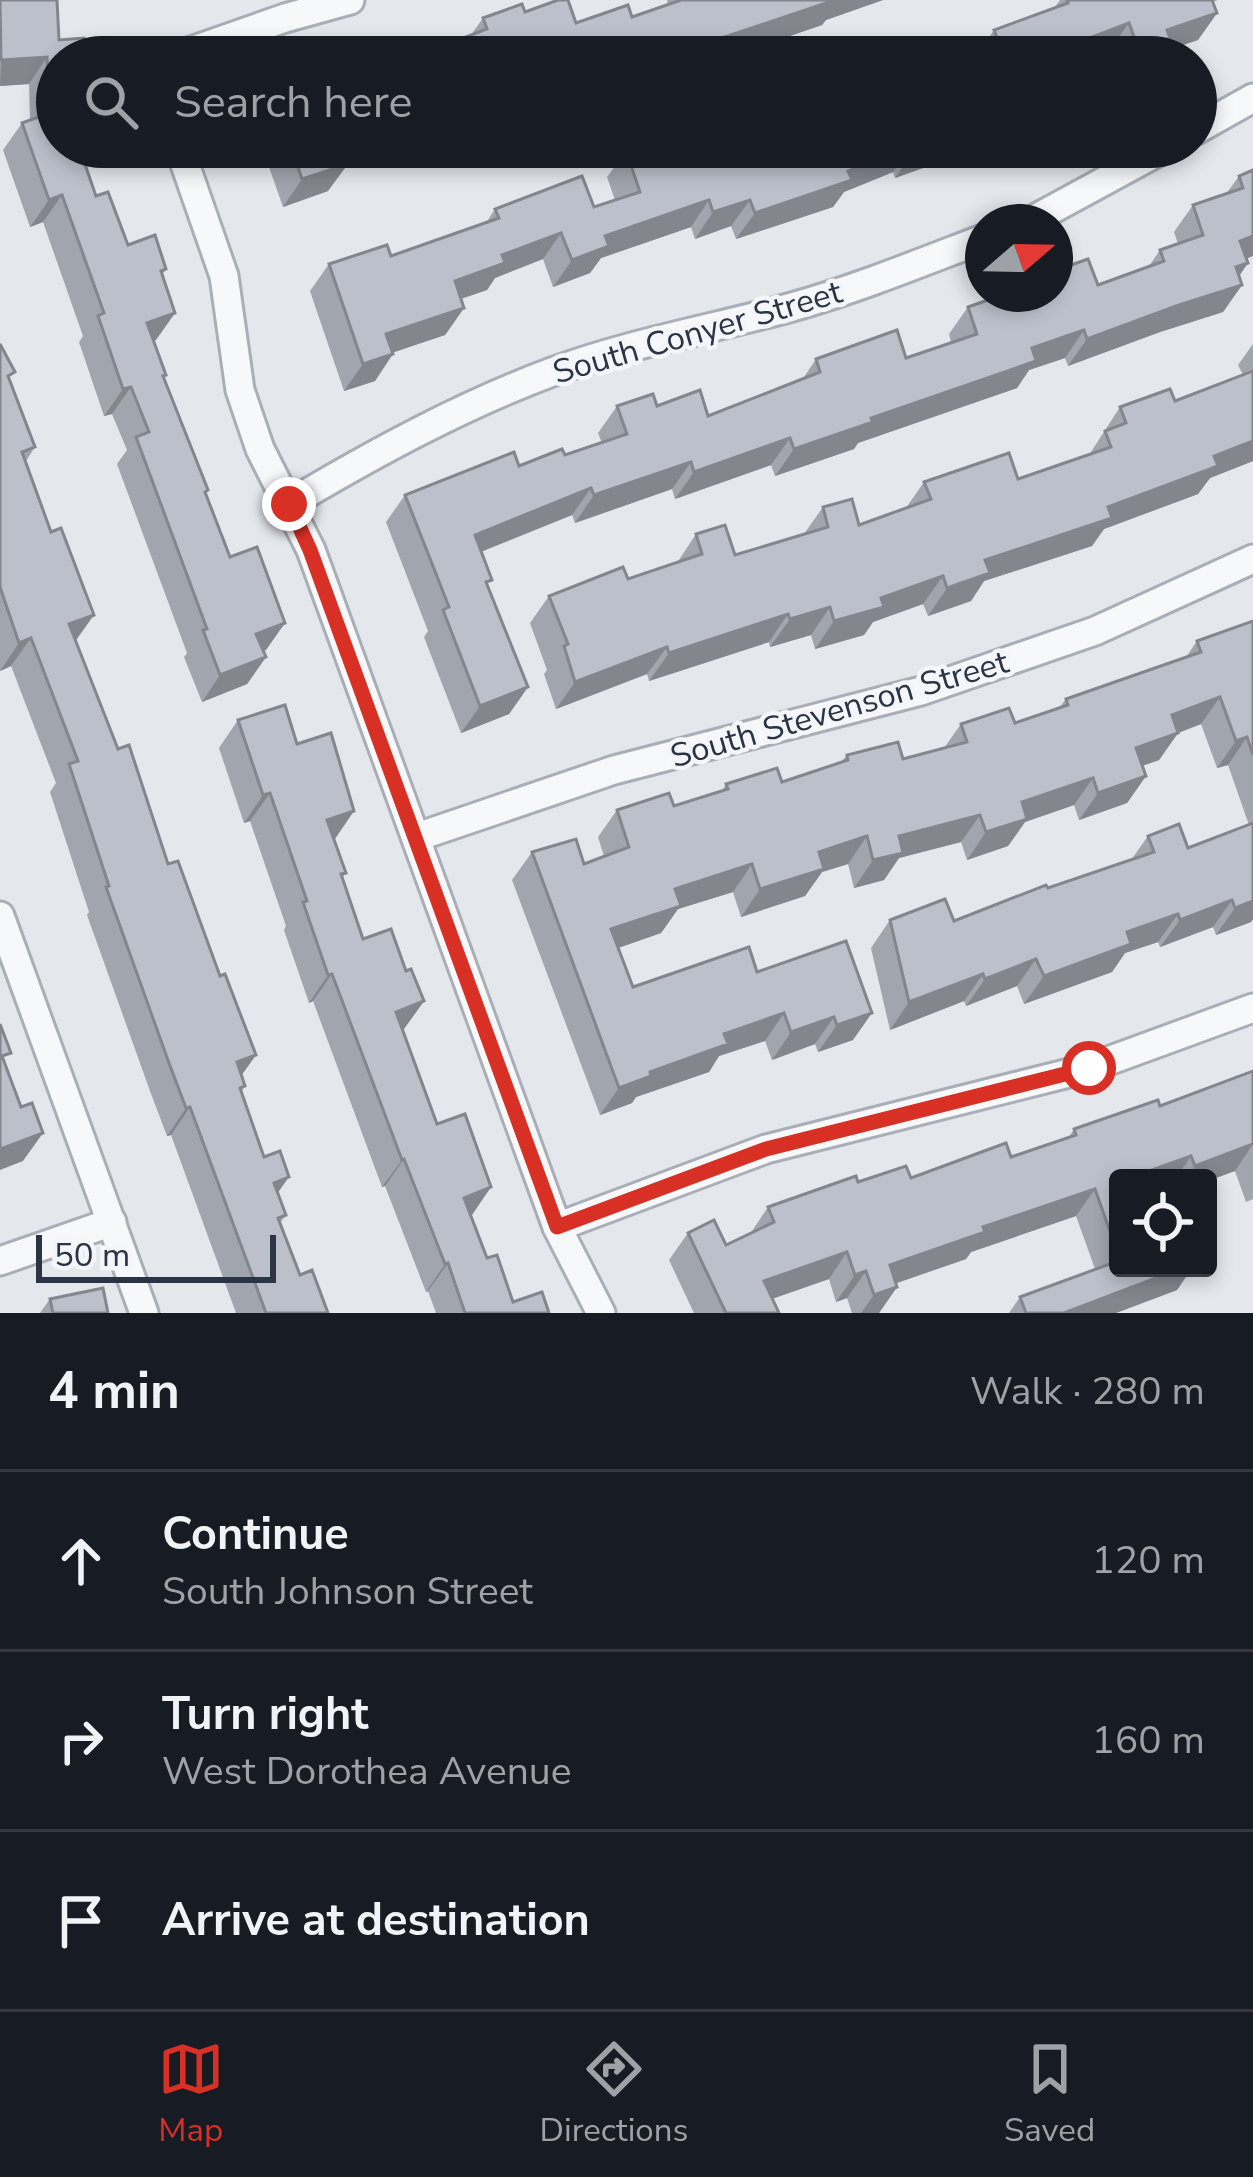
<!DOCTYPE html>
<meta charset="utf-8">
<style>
body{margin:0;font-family:"Nunito Sans",sans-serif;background:#242831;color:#f1f3f6}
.controls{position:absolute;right:36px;bottom:36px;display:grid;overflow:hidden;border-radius:12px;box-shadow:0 6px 18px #0003}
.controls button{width:108px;height:108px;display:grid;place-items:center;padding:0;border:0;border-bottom:3px solid #363941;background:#171b24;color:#f1f3f6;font:60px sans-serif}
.compass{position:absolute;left:965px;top:204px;width:108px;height:108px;border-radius:50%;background:#171b24;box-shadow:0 6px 18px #0003;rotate:70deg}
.scale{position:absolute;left:36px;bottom:30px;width:240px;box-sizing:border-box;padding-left:12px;border:6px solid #2b3445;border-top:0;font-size:33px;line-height:42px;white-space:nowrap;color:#2b3445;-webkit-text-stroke:9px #f4f6f9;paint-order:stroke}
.stop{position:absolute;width:36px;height:36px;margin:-27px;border:9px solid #d93025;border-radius:50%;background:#fff}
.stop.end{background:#d93025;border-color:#fff;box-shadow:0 3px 12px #0008}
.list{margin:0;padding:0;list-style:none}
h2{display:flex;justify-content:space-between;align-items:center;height:156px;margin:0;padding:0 48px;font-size:51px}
h2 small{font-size:39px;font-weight:400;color:#9ea1a6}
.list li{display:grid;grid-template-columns:78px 1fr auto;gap:36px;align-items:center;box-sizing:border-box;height:180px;padding:0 48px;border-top:3px solid #363941}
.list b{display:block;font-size:45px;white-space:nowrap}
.list p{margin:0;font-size:39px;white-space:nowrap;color:#9ea1a6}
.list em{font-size:39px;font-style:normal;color:#9ea1a6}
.icon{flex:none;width:66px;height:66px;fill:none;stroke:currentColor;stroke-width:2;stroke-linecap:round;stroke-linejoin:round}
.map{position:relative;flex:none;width:1253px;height:1313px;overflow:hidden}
.search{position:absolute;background:#171b24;box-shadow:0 6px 18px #0003;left:36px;right:36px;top:36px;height:132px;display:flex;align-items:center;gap:30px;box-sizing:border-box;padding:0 42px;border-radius:66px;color:#9ea1a6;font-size:45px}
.sheet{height:696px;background:#171b24}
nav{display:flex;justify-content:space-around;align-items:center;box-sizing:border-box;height:168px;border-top:3px solid #363941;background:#171b24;font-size:33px;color:#9ea1a6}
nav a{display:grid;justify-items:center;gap:6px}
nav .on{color:#d93025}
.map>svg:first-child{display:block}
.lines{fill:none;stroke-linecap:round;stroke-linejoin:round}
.minor-casing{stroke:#a9aeb7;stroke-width:33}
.minor{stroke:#f7f8fa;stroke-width:27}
.wall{fill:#a1a5ae}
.shaded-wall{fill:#83868d}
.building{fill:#bbc0ca;stroke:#83868d;stroke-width:3}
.route{stroke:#d93025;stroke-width:15}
.labels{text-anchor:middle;stroke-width:9;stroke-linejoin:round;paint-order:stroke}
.street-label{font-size:33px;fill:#2b3445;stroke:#f4f6f9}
</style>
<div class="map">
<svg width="1253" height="1313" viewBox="0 0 1253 1313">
<rect width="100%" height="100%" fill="#e4e7ec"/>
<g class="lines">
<g class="minor-casing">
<g id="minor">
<polyline points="174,57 285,18 350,0"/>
<polyline points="1196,130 1253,98"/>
<polyline points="179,147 224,276 240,390 260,449 311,550 557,1227 601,1313"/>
<polyline points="1029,222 1167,147"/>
<path d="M 289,504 C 373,454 461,406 552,372 C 630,343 712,329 792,307 C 856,289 920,263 983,239"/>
<polyline points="417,837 614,770 921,691 1095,631 1253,559"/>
<polyline points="0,916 144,1313"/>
<polyline points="557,1227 766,1149 1089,1068 1253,1008"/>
<polyline points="0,1261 112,1222"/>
</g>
</g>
<use href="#minor" class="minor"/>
</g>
<g class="wall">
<polygon points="0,0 59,40 80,151 96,196 128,245 166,269 162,275 175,313 154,341 164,378 208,490 206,494 266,650 263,651 266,657 247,684 202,702 184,657 187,653 117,464 127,450 112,414 104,416 79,342 83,336 43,222 30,227 3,150 22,123 30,120 29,84 0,86"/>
<polygon points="667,0 883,0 826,20 822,25 728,57 419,57 471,35 483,18 525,12 576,23 632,17 668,4"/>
<polygon points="1060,0 1218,0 1213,2 1217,13 1198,40 1159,53 1156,57 1113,57 1110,49 972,55 974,51 982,48 994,30 1055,7"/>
<polygon points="262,147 370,147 345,155 328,191 283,207"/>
<polygon points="637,147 982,147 895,178 893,172 844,192 833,207 736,239 731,226 695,239 691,227 601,258 590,273 553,287 543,259 495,278 487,290 461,299 464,308 445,335 393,352 375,381 344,391 310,291 329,264 391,256 486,223 495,209 594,207 615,200 607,177 626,151"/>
<polygon points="1253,170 1246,259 1248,263 1239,276 1242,285 1223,312 1160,332 1068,366 1065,358 1029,370 1017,388 858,443 854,449 775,476 771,465 675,499 672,489 575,523 572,515 481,552 487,586 528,687 509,714 461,733 424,637 428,631 386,522 405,495 565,455 602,443 598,433 617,406 657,406 708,416 802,380 816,359 906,358 951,342 949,334 968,307 1055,277 1060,269 1098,285 1149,266 1160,250 1178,244 1174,232 1193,205 1226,194 1239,176"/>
<polygon points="0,344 10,380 35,447 26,461 76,641 118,749 168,864 256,1055 241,1075 245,1086 241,1092 286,1215 280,1223 300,1275 328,1313 236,1313 171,1135 167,1136 150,1091 87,915 89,912 50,792 56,783 11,666 0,671"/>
<polygon points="1253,344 1253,461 1210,478 1198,494 1104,529 1092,546 984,581 971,601 928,616 923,604 873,622 864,635 815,649 811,635 770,647 769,642 649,681 647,674 556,709 544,674 547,670 530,623 549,596 628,579 677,563 696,534 735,555 804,534 823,507 859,525 906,508 924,482 1018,479 1089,455 1120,407 1175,401 1243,375 1238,365"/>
<polygon points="1253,621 1253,919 1251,922 1216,935 1213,927 1160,947 1158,942 1125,953 1112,972 1024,1004 1017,986 966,1006 964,1001 890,1030 871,948 890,920 954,921 1131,860 1148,836 1188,848 1249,825 1228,765 1217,768 1201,724 1178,733 1159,760 1142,766 1146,776 1127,803 1079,820 1074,805 1025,822 1008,846 967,860 961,842 899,858 884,880 854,888 848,864 822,872 805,896 741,917 733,892 678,909 661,933 618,948 633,987 757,972 846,941 853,1040 818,1052 815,1044 772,1060 765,1041 719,1056 709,1072 636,1097 632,1103 600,1115 512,880 532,852 584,864 604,856 598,837 617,810 674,806 722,791 726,784 782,782 841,762 847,755 903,759 944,748 961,724 1015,723 1059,708 1066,699 1186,657 1197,641"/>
<polygon points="238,720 297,744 346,873 342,878 363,939 406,971 424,1001 403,1030 437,1124 491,1187 470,1216 487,1258 513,1302 549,1313 436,1313 428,1291 426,1292 385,1186 382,1187 313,1001 309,1003 284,930 286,926 250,821 244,823 219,748"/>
<polygon points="1253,1071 1253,1199 1246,1202 1235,1171 1208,1178 1118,1178 1118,1268 1192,1268 1177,1290 1116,1313 1009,1313 1020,1297 1095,1269 1076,1216 971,1252 966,1259 896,1283 897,1287 879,1313 852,1313 847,1298 836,1302 829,1279 772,1299 779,1313 694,1313 669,1260 688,1233 726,1245 750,1234 768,1207 858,1182 911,1178 1011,1157 1069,1137 1074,1129 1160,1106"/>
<polygon points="50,1299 108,1313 40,1313"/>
</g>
<g class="shaded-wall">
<polygon points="835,0 883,0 826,20 822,25 728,57 665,57"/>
<polygon points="1217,13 1198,40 1159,53 1156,57 1133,57 1139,50 1167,30"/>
<polygon points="1129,23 1110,49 1090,57 1063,57 1071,45"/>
<polygon points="655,47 648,57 625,57"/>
<polygon points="47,57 29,84 0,86 1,60"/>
<polygon points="331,147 370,147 319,164"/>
<polygon points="911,147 893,172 844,192 833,207 736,239 755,213 848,171"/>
<polygon points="925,147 982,147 895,178 914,151"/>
<polygon points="348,164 328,191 283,207 302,179"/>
<polygon points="62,195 43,222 30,227 49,200"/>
<polygon points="709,200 691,227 601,258 590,273 553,287 572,260 605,236"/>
<polygon points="750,200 731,226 695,239 713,212"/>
<polygon points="561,233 543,259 495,278 487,290 436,307 455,281 502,255"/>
<polygon points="1253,236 1253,256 1221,269 1240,241"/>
<polygon points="1248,263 1230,289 1242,285 1223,312 1160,332 1068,366 1087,339"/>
<polygon points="464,308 445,335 368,361 386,334"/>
<polygon points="175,313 156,340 129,349 147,323"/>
<polygon points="1084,330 1065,358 1029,370 1017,388 858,443 854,449 775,476 794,449 1032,348"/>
<polygon points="393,354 375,381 344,391 363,364"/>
<polygon points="131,387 112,414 104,416 123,389"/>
<polygon points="790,438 771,465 675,499 694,472"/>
<polygon points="1253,441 1253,461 1210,478 1198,494 1104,529 1092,546 984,581 971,601 928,616 947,588 985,560 1108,507 1214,456"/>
<polygon points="691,462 672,489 575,523 594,495"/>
<polygon points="591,488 572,515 455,562 475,535"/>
<polygon points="943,576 923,604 873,622 864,635 815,649 834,621 881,598"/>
<polygon points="830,607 811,635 770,647 790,619"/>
<polygon points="788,614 769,642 649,681 669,653"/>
<polygon points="94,615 74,643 69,624"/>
<polygon points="285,623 266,650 237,661 256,634"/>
<polygon points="31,638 11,666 0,671 19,643"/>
<polygon points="667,647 647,674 556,709 575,682"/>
<polygon points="266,657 247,684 202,702 220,675"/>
<polygon points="528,687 509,714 461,733 480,706"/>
<polygon points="1220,697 1201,724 1178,733 1159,760 1116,775 1136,748 1172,715"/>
<polygon points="1247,737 1228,765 1217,768 1236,741"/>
<polygon points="1146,776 1127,803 1079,820 1098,793"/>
<polygon points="1093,778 1074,805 1025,822 1008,846 967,860 986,832 1022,802"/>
<polygon points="270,793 250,821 244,823 263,795"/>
<polygon points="354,811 335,839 308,848 327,820"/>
<polygon points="980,815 961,842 899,858 884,880 854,888 873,860 899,836"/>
<polygon points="867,836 848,864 822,872 805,896 741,917 760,889 819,852"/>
<polygon points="752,864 733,892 678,909 661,933 592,957 611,929 675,889"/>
<polygon points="1232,900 1213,927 1160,947 1180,920"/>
<polygon points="1253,901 1253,919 1251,922 1216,935 1235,908"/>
<polygon points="1178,914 1158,942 1125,953 1112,972 1024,1004 1044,976 1127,932"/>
<polygon points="1036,959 1017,986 966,1006 985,979"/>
<polygon points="332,974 313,1001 309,1003 328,975"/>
<polygon points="983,974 964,1001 890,1030 909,1002"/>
<polygon points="424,1001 404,1029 377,1040 396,1012"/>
<polygon points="784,1013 765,1041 719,1056 709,1072 636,1097 632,1103 600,1115 619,1088 724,1034"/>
<polygon points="872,1013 853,1040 818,1052 837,1025"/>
<polygon points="834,1017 815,1044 772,1060 791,1032"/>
<polygon points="256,1055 236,1083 237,1062"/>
<polygon points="190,1107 171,1135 167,1136 186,1108"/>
<polygon points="43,1133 23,1161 0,1170 0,1149"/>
<polygon points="1253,1144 1235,1171 1208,1181 1208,1178 1187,1178 1195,1166"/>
<polygon points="1191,1156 1176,1178 1130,1178"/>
<polygon points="404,1159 385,1186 382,1187 402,1160"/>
<polygon points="289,1177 269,1205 274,1183"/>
<polygon points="491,1187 472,1215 444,1226 464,1198"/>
<polygon points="1095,1189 1076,1216 971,1252 966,1259 871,1292 890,1265 983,1227"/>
<polygon points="847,1252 829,1279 745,1308 764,1281"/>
<polygon points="448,1263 428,1291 426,1292 445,1264"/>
<polygon points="1182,1268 1192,1268 1177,1290 1116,1313 1064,1313"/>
<polygon points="866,1271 847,1298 836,1302 855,1275"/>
<polygon points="897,1287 879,1313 861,1313 874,1295"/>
</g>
<g class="building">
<polygon points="0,0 57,0 59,40 84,38 85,57 57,57 57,147 79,147 96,196 108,192 128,245 155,235 166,269 161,271 175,313 147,323 166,375 163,376 208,490 205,492 230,557 257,547 285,623 256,634 266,657 220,675 203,630 207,629 136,437 149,432 131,387 123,389 98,316 104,313 62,195 49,200 22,123 50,113 47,57 1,60"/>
<polygon points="558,0 568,0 576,23 628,5 632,17 681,0 835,0 665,57 658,57 655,47 625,57 419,57 441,50 440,47 487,29 483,18 522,4 525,12"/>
<polygon points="1067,0 1212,0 1217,13 1167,30 1170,38 1139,50 1129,23 1071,45 1076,57 965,57 975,54 974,51 999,42 994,30 1068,3"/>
<polygon points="372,45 376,57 337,57"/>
<polygon points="291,147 342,147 348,164 302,179"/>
<polygon points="637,147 909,147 848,171 852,180 755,213 750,200 713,212 709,200 605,236 609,246 572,260 561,233 502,255 505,263 455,281 464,308 386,334 393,354 363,364 329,264 387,245 391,256 499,218 495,209 582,176 594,207 640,192 626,151"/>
<polygon points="1253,170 1253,236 1240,241 1248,263 1236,267 1242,285 1179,305 1087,339 1084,330 1032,348 1036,361 871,418 873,422 794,449 790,438 694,472 691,462 594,495 591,488 475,535 492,580 486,582 528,687 480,706 443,610 449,607 405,495 514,452 519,466 562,449 565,455 627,434 617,406 653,394 657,406 700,390 708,416 820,372 816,359 897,330 906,358 977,334 968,307 1005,294 1055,294 1055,277 1062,274 1060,269 1088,259 1098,285 1164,261 1160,250 1203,235 1193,205 1243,188 1239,176"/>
<polygon points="0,344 15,372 8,376 35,447 22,452 51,532 61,528 94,615 69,624 118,749 129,745 168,864 178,861 220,976 225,974 256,1055 237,1062 245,1086 240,1088 264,1157 280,1151 289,1177 274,1183 286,1215 278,1218 300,1275 312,1270 328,1313 266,1313 190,1107 186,1108 169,1063 106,887 109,886 69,764 78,761 31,638 19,643 0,587"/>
<polygon points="1253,371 1253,441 1214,456 1218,466 1108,507 1112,518 985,560 990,573 947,588 943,576 881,598 884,607 834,621 830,607 790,619 788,614 669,653 667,647 575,682 564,646 568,644 549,596 623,567 628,579 702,554 696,534 725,525 735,555 828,527 823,507 852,499 859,525 931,499 924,482 1009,453 1018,479 1111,447 1105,431 1126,423 1120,407 1170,389 1175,401"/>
<polygon points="1253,621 1253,755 1247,737 1236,741 1220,697 1172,715 1178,733 1136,748 1146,776 1098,793 1093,778 1022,802 1027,819 986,832 980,815 899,836 903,853 873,860 867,836 819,852 824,869 760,889 752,864 675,889 681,906 611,929 633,987 749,947 757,972 846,941 872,1013 837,1025 834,1017 791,1032 784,1013 724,1034 728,1044 650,1072 651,1076 619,1088 532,852 576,839 584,864 629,847 617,810 669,793 674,806 728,789 726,784 777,768 782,782 848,760 847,755 898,742 903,759 967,742 961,724 1009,708 1015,723 1068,705 1066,699 1201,652 1197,641"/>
<polygon points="285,705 297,744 331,733 354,811 327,820 346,873 341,874 363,939 391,929 406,971 411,969 424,1001 396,1012 437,1124 465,1114 491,1187 464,1198 487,1258 497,1255 513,1302 542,1292 549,1313 465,1313 448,1263 445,1264 404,1159 402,1160 332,974 328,975 303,902 307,901 270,793 263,795 238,720"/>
<polygon points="1253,823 1253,901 1235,908 1232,900 1180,920 1178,914 1127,932 1131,944 1044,976 1036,959 985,979 983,974 909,1002 890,920 945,899 954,921 1046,885 1048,888 1154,852 1148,836 1179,824 1188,848"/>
<polygon points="0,1024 11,1053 2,1056 21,1107 32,1103 43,1133 0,1149"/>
<polygon points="1253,1071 1253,1144 1195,1166 1191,1156 1130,1178 1118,1178 1118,1254 1095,1189 983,1227 985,1232 890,1265 897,1287 874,1295 866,1271 855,1275 847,1252 764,1281 779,1313 726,1313 688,1233 714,1220 726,1245 774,1222 768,1207 856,1176 858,1182 906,1166 911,1178 1006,1143 1011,1157 1076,1135 1074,1129 1158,1100 1160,1106"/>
<polygon points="1118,1261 1118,1268 1182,1268 1064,1313 1026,1313 1020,1297"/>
<polygon points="103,1288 108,1313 53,1313 50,1299"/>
</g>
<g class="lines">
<polyline class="route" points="289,504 310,550 557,1227 766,1149 1089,1068"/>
</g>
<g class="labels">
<g class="street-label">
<text transform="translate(697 331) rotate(-16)" y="12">South Conyer Street</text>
<text transform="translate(839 708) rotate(-16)" y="12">South Stevenson Street</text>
</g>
</g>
</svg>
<div class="controls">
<button><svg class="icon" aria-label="locate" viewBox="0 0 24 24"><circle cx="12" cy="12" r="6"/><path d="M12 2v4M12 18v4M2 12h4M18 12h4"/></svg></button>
</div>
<svg class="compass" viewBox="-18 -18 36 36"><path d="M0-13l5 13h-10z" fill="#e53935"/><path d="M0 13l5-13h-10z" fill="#9ea1a6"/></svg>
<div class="scale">50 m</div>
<div class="stop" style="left:1089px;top:1068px"></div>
<div class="stop end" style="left:289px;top:504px"></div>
<div class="search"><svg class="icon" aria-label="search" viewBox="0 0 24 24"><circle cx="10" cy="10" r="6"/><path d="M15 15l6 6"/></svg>Search here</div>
</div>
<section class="sheet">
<h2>4 min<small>Walk · 280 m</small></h2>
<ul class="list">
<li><svg class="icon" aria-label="ahead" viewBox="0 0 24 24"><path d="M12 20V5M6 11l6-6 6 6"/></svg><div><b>Continue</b><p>South Johnson Street</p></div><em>120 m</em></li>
<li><svg class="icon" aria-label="right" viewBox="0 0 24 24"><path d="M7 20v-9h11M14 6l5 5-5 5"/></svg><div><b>Turn right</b><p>West Dorothea Avenue</p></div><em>160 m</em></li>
<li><svg class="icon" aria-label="arrive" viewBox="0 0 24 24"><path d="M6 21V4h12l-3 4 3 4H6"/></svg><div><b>Arrive at destination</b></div></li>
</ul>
</section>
<nav>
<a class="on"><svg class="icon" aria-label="map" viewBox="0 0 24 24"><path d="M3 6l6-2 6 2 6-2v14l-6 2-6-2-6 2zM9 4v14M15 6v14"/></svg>Map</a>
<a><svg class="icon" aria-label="directions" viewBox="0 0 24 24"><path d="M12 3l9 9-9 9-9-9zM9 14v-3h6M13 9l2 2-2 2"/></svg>Directions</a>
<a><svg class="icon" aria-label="saved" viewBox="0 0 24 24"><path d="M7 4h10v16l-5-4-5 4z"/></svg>Saved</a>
</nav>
